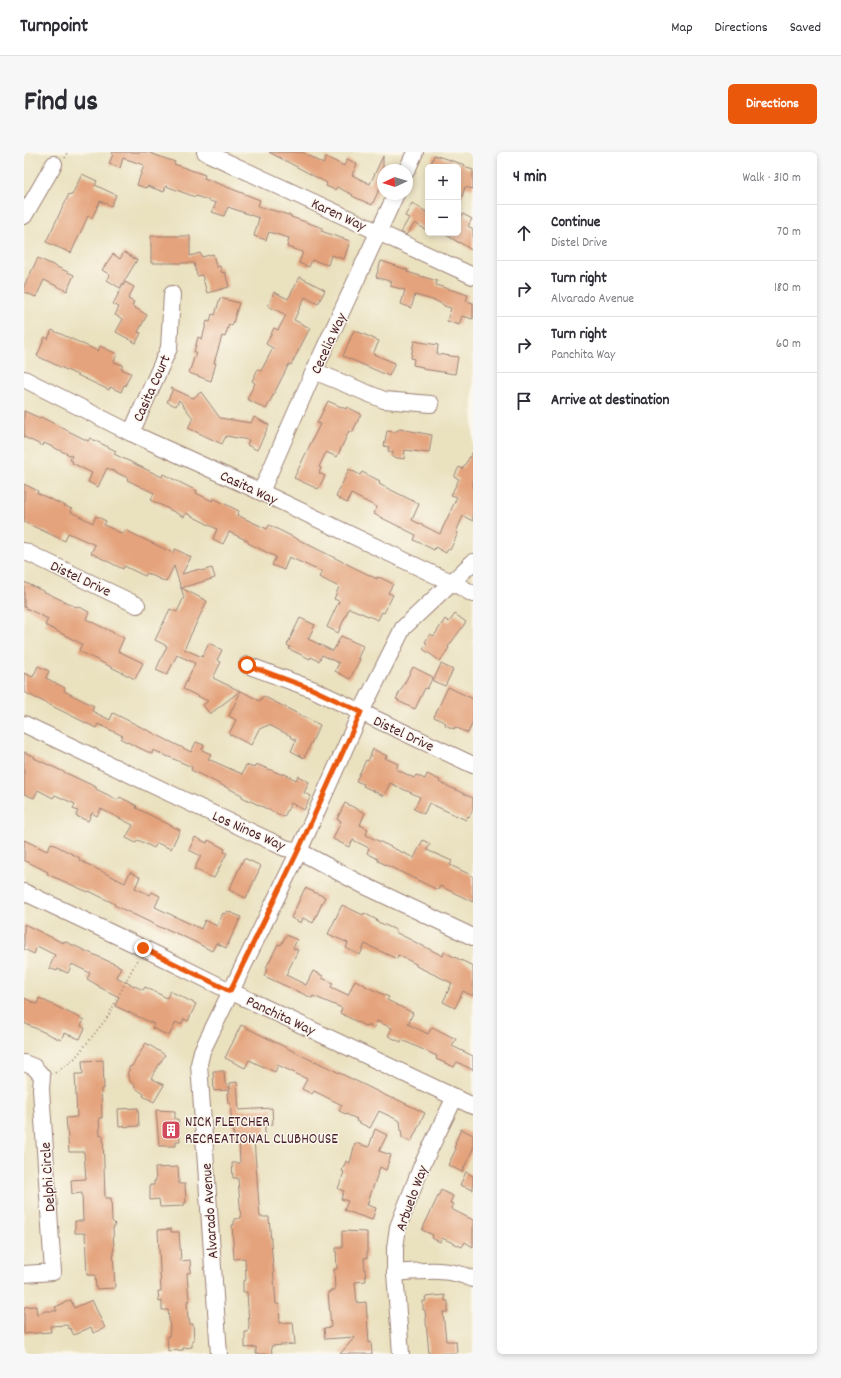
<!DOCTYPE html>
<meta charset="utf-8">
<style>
body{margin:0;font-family:Dekko,sans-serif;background:#f7f7f7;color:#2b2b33}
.controls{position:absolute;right:12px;top:12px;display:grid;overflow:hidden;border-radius:6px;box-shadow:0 2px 6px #0003}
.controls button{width:36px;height:36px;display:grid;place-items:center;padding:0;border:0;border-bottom:1px solid #e1e1e2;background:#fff;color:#2b2b33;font:20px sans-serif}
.compass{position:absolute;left:353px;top:12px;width:36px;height:36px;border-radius:50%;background:#fff;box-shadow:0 2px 6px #0003;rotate:266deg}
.stop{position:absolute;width:12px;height:12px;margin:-9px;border:3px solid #ea580c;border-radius:50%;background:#fff}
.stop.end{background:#ea580c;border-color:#fff;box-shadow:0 1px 4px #0008}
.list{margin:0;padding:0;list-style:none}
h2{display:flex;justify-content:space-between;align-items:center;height:52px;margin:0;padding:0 16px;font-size:17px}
h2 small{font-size:13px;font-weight:400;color:#7c7c81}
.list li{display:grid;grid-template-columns:26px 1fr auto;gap:12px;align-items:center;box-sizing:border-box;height:56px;padding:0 16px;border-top:1px solid #e1e1e2}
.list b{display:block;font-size:15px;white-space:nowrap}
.list p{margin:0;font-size:13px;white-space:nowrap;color:#7c7c81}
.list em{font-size:13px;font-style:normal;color:#7c7c81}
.icon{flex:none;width:22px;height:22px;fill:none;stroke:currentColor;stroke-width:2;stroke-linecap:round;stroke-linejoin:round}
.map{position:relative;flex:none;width:449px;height:1202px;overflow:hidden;border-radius:6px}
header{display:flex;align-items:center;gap:24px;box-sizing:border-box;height:56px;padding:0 20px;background:#fff;border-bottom:1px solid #e1e1e2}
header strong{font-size:19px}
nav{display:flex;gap:22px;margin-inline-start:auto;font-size:14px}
.intro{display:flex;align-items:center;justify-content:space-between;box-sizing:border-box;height:96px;padding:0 24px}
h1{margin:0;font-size:28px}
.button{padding:10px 18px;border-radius:6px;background:#ea580c;color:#fff;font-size:14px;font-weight:700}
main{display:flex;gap:24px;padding:0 24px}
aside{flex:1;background:#fff;border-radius:6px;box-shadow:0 2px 6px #0003}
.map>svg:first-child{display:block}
.building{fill:#e4a37b}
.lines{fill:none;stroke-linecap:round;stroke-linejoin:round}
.minor-casing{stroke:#9a8075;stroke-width:18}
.path{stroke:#9a8075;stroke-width:2;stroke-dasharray:1 3;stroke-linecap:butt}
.minor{stroke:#fff;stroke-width:16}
.route{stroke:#ea580c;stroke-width:5}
.labels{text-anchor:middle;stroke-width:3;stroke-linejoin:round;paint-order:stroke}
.street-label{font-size:15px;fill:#4a1f2b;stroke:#fbf7ec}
.poi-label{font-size:15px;fill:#4a1f2b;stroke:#fbf7ec;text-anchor:start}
</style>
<header>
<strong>Turnpoint</strong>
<nav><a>Map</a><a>Directions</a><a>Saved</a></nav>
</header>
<div class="intro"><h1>Find us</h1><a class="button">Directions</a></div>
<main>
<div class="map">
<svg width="449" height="1202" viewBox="0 0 449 1202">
<rect width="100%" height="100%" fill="#fbf7ec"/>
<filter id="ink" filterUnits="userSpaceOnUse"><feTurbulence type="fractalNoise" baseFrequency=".025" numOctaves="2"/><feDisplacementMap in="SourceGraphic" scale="8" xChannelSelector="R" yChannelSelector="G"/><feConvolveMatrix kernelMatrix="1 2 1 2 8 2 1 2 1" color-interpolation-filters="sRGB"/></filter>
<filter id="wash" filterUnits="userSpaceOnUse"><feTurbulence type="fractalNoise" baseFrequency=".012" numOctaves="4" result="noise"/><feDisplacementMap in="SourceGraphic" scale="16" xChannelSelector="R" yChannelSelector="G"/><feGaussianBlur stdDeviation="0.9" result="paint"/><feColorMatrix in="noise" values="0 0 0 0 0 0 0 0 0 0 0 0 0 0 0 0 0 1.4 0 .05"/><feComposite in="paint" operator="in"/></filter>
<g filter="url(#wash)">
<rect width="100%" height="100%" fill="#eae1bf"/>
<g id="blocks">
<g class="building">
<polygon points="87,0 123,0 151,10 150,12 181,23 180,26 236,48 234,54 268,64 267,65 299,76 297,79 326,89 320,107 307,103 304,113 288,108 285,115 275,111 279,100 263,95 265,86 245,80 242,88 230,84 235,66 204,55 200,64 188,60 192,51 172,44 171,45 142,34 140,40 123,34 122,36 113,33 120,13 99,6 96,16 85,12 89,2"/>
<polygon points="245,0 278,0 299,12 302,5 320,14 323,7 333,12 328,23 346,32 359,4 359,29 348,53 328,44 329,43 313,35 311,38 302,34 303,31"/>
<polygon points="410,3 441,13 440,15 449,18 449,37 441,35 436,51 434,51 434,15 406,15"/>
<polygon points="58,22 73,29 71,33 92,43 87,54 76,49 68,66 64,64 47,101 22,90 45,42 48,43"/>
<polygon points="388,51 404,61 404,79 391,71 382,83 377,80 385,66 381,64"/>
<polygon points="439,62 448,67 444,74 449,77 449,99 435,90 434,91 434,90 419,81 434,81 434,68 435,69"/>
<polygon points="127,84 166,84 166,104 176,101 178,105 189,102 192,115 196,114 198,121 201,120 205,135 183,141 178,123 173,124 170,111 127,111"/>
<polygon points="100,100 113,108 96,136 83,128 86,123 78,118 89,102 96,107"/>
<polygon points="14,106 50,123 43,139 20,128 12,145 0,140 0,134"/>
<polygon points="357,109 384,118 383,120 413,129 412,133 444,143 442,149 449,151 449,167 438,164 435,173 423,169 427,156 420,154 420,153 412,149 391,143 387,156 377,152 381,138 366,134 368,130 352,125"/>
<polygon points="276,125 301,138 294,152 281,145 270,168 286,176 267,213 265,212 242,257 223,247 231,231 228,229 234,217 237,219 249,196 242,192 250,176 254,178 262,163 244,154 250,140 264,147"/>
<polygon points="101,130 110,135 104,147 110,150 108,154 123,163 114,180 117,181 112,191 92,180 99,167 91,163 95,155 89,152"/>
<polygon points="196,146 215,151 208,174 205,172 201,185 198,184 190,211 192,211 187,229 165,221 172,200 170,200 174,185 178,187 183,169 186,170 188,162 191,163"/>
<polygon points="28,178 74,199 76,194 93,202 90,210 99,213 97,217 107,221 101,234 100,233 97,240 86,235 85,238 13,204 21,185 24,187"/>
<polygon points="330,178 355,189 349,202 371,211 365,224 319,204"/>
<polygon points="390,189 414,193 413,202 434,205 431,222 399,217 399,215 389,213 390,207 387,206"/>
<polygon points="147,236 169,246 177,240 196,266 227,271 230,265 245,273 233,298 223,293 225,288 202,284 198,292 164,276 169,266 155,248 152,254 143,250 148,239"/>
<polygon points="304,249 322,257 323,255 337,262 328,281 325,279 313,305 302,300 295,315 297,316 295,321 301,324 294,337 270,326 296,272 293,271"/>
<polygon points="0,259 16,266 17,265 64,289 66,286 92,299 90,302 138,325 139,322 173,339 172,341 188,349 189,346 215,359 213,363 243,377 245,373 353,427 353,425 357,426 369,432 364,441 369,443 360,461 358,460 354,468 325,456 314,481 303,475 315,449 310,447 315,435 295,425 298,420 265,405 260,418 248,413 252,405 224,391 224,389 205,380 199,392 189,387 193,377 162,361 160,365 127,348 130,341 103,328 104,326 83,316 74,335 64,330 68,321 48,311 49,309 46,308 48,304 20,291 19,294 0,285"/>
<polygon points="376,277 408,283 405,301 381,298 380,307 368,305 369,300 364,299 365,295 360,294 363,279 370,280"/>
<polygon points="449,300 449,369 439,364 432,380 434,381 426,398 424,397 422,401 411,395 410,398 390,388 392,383 350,362 353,355 327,342 323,351 312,345 325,317 336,323 338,320 356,329 355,332 395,352 388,368 416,382 433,345 427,343 435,327 430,325 435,315 438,317"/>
<polygon points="0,332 14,339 13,341 48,357 47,360 69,371 72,364 82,369 80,373 99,382 101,378 149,401 151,397 167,405 158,422 176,417 177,419 188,416 191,426 157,436 150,414 142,430 123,421 121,424 100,414 99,417 67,401 71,393 44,381 41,389 0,370"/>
<polygon points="0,430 52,455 53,454 65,460 62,467 100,486 94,499 119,511 111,527 57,500 55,498 58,492 21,473 24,467 0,455"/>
<polygon points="157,436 183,449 160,497 178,505 185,491 198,498 193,508 197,510 189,526 216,539 186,562 179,553 184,549 159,537 171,511 153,503 143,523 132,518 143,494 131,488 146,457 153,460 160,445"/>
<polygon points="431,462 442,470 424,495 425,496 416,509 399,497 403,491 401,490 406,482 410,484 421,467 425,470"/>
<polygon points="276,466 291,473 284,487 309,499 317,484 339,494 334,506 336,507 326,527 311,519 315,511 298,503 295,509 287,505 286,507 265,497 266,495 263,493"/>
<polygon points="417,512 429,518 421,534 409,529"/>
<polygon points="14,514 25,519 22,526 41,536 40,539 70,554 68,559 86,568 89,561 167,600 172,590 180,593 178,598 187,602 184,607 218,622 222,613 230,616 232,612 259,623 259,621 272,628 274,624 285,630 280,641 287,644 280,658 267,651 260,665 218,645 218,643 167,618 168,615 129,598 128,602 97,587 99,584 74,572 72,576 0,540 0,521 9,525"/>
<polygon points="389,515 409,525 403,537 401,536 391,557 374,549 375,548 372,547"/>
<polygon points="424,535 449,547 449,570 444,581 431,575 430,577 421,573 422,571 410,565"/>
<polygon points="217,539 236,549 239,544 296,573 280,606 267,599 272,588 266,585 267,584 245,573 235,577 227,593 205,582 212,568 205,564"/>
<polygon points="349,597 363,604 361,606 374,612 372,617 390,626 392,623 401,627 403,622 416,628 415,630 449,646 449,657 445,665 444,664 442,668 405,651 400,662 390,657 396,645 366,631 360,644 339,634 340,632 332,629 342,608 344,609"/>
<polygon points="0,600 11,605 10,606 72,635 72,637 94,648 96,645 113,654 112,656 156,678 147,697 133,691 130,696 114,688 112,691 102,686 109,673 77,657 73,664 68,661 64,669 52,664 54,659 49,657 51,652 31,643 29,646 14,638 10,646 0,642"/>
<polygon points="321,651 341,661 336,673 344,677 342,683 390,706 399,688 406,692 403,698 428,709 426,713 449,724 449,750 416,734 414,738 354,709 354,707 343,701 345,696 329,688 325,695 309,687 317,669 313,667"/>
<polygon points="171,685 183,691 184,688 201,697 200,700 203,701 190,726 170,717 177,704 165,698"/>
<polygon points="0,688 23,699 27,691 56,706 55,708 101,731 106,720 116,725 111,736 126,743 128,740 136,744 131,755 177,777 181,768 193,774 199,761 201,762 203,759 217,765 202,796 192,791 188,799 171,790 141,776 140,777 90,753 91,752 65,739 64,740 23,722 24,720 0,708"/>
<polygon points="220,706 237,714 222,746 205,738"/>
<polygon points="281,736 301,745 289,771 279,766 277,771 267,766"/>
<polygon points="318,753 339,763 340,761 353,768 352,769 372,778 371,780 419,804 420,800 449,814 449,844 439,839 431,856 419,850 428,831 392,814 392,812 374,803 373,807 341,792 336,803 322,796 324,791 304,782"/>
<polygon points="0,772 39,791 40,789 97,815 92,825 119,838 121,835 143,846 146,839 172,852 164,869 160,867 157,873 152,870 145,884 128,876 130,872 91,854 95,845 75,835 75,834 63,827 66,821 48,812 44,821 34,817 33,819 25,816 31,803 13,794 10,802 0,797"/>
<polygon points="262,783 273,788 269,796 274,798 262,823 282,833 289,819 299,824 298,826 309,831 307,835 324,843 331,828 341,833 341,834 365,845 363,848 389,861 384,872 404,882 408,875 432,887 428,894 449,904 449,918 433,910 430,915 412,907 413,904 378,888 377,890 364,884 368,876 353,869 350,876 344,873 341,874 316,861 318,856 289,844 288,846 240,824 244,816 242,816 254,792 257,793"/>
<polygon points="0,846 13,852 15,846 60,868 57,874 61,876 56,887 40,881 37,888 0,871"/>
<polygon points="217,873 291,910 291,909 369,947 370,946 401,961 387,990 378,986 376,969 355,959 346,976 332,969 333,967 315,959 318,953 290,939 288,942 278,937 283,927 254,913 251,920 225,908 221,916 201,906"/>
<polygon points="122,891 141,903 127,926 140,933 130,950 119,944 120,942 110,935 111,933 106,929 103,922 105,918 105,915 108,914"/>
<polygon points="79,908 80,937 77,937 78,966 75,966 76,984 79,983 81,1046 87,1046 88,1069 91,1072 89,1077 90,1099 89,1099 91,1136 72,1137 71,1123 63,1123 61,1081 51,1081 51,1069 59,1069 58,1041 48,1042 47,1028 62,1027 60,1000 45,1000 42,966 53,965 51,922 59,922 58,909"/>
<polygon points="189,919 200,919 201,931 206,937 206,931 213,930 215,958 248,956 249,972 241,973 241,985 232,985 232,988 230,988 236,1065 245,1065 252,1152 255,1152 256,1171 269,1170 271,1192 247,1194 248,1202 232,1202 232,1195 221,1196 221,1180 224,1180 225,1173 223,1140 219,1140 219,1129 222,1128 221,1106 210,1107 208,1073 210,1073 210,1067 217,1066 214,1026 209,1026 208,1011 216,1011 215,989 214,985 210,986 209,974 208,974 206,950 204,951 203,941 206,940 206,938 190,939"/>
<polygon points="114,956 115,974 95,975 94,957"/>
<polygon points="132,958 151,959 151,967 154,967 155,976 156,989 152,989 152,994 135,994"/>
<polygon points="351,977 363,983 355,999 367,1003 362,1018 356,1015 343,1053 352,1056 348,1068 320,1058 324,1049 317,1047 320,1039 314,1037 320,1020 318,1019 322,1009 326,1011 331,991 345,995"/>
<polygon points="437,977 449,983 449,997 438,1020 424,1013 432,997 430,996 432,991 431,991"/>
<polygon points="154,1015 155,1032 161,1032 162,1051 160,1051 160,1054 136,1055 135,1047 126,1048 126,1033 130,1033 130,1029 132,1029 131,1016"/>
<polygon points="442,1020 449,1024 449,1038 436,1033"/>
<polygon points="417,1038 429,1044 426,1051 429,1052 427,1057 449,1068 449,1095 441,1090 438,1095 418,1086 416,1090 408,1086 409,1083 398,1078"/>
<polygon points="147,1077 147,1080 155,1080 157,1109 166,1108 167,1120 163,1121 165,1149 163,1149 164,1167 165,1167 166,1172 169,1172 170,1188 168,1188 168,1195 159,1196 159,1198 144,1199 143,1184 145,1184 146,1176 144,1158 138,1158 138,1149 135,1150 134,1139 137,1139 134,1078"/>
<polygon points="318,1079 343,1080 343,1106 340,1106 342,1129 331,1130 333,1151 342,1150 345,1191 347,1190 348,1202 316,1202 331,1185 301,1187 300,1176 307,1175 304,1140 307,1140 306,1138 311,1138 310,1117 313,1117 312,1096 318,1096"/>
<polygon points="421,1143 421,1149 424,1149 424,1160 419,1160 422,1189 432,1189 433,1201 405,1202 401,1158 399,1158 399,1149 402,1149 401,1145"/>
<polygon points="47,1148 50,1156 68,1148 81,1176 69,1181 67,1175 50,1183 46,1176 45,1177 43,1173 26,1174 27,1180 0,1182 0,1155 12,1154 13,1163 21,1159 33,1159 31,1155"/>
</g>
</g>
</g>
<g filter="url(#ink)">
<use href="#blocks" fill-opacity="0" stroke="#9a8075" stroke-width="1"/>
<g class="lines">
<g class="minor-casing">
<g id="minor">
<polyline points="181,0 449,124"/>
<polyline points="383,18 391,0"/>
<polyline points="0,64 30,12"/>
<polyline points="290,219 360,248 407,252"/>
<polyline points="0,227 107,281 237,340 411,423 428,430 449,442"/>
<polyline points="107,281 145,196 148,142"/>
<polyline points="237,340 290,219 372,42"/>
<polyline points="0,399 113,453"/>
<polyline points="223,513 288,537 449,613"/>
<polyline points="0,572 261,696 275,699 337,732 449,785"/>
<polyline points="0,740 119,796 206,839 449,954"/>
<polyline points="0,911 10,915 18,924 17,937 29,1120 0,1122"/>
<path d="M 371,1121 C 397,1119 424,1115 449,1127"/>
<polyline points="195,1202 175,912 178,899 275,699 337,560 379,476 449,410"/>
<polyline points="377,1202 371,1121 371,1096 374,1075 398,1013 431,945"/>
</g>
</g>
<g class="path">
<polyline points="41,6 44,0"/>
<polyline points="31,921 51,906 83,866 113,808"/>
</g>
<use href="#minor" class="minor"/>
</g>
</g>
<g class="lines" filter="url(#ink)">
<polyline class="route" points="119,796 206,839 274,699 337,560 288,537 223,513"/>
</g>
<defs>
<g id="building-square" transform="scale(1)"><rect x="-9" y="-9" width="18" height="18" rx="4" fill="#d1495b" stroke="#fbf7ec"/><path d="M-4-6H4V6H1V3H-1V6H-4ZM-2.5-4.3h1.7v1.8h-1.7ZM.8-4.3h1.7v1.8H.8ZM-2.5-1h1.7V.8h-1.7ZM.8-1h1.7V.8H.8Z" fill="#fff"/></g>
</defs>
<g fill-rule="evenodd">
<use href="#building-square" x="147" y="978"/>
</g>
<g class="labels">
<g class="street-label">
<text transform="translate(315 62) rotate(25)" y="5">Karen Way</text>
<text transform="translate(304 191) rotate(-65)" y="5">Cecelia Way</text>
<text transform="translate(127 236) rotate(-66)" y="5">Casita Court</text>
<text transform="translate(225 335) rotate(25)" y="5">Casita Way</text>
<text transform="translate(57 426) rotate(25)" y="5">Distel Drive</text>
<text transform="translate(380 581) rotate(25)" y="5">Distel Drive</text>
<text transform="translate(225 678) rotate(24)" y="5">Los Ninos Way</text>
<text transform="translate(257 863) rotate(25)" y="5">Panchita Way</text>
<text transform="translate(23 1025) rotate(-94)" y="5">Delphi Circle</text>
<text transform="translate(387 1046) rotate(-70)" y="5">Arbuelo Way</text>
<text transform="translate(185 1059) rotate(-94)" y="5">Alvarado Avenue</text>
</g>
<g class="poi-label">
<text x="161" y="974">NICK FLETCHER<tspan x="161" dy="17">RECREATIONAL CLUBHOUSE</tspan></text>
</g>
</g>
</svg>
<div class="controls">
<button>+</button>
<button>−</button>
</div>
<svg class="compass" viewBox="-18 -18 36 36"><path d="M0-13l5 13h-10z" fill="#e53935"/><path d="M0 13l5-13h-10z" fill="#7c7c81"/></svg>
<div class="stop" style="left:223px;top:513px"></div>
<div class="stop end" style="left:119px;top:796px"></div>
</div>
<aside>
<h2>4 min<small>Walk · 310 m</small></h2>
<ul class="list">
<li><svg class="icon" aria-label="ahead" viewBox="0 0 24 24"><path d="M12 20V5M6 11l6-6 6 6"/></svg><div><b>Continue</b><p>Distel Drive</p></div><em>70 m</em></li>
<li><svg class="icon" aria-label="right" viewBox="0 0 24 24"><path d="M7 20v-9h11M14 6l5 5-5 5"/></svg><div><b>Turn right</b><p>Alvarado Avenue</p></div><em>180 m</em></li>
<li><svg class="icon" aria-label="right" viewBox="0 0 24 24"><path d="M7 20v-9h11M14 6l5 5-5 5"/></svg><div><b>Turn right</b><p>Panchita Way</p></div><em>60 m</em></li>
<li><svg class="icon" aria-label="arrive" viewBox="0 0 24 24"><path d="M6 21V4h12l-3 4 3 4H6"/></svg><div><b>Arrive at destination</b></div></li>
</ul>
</aside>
</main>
